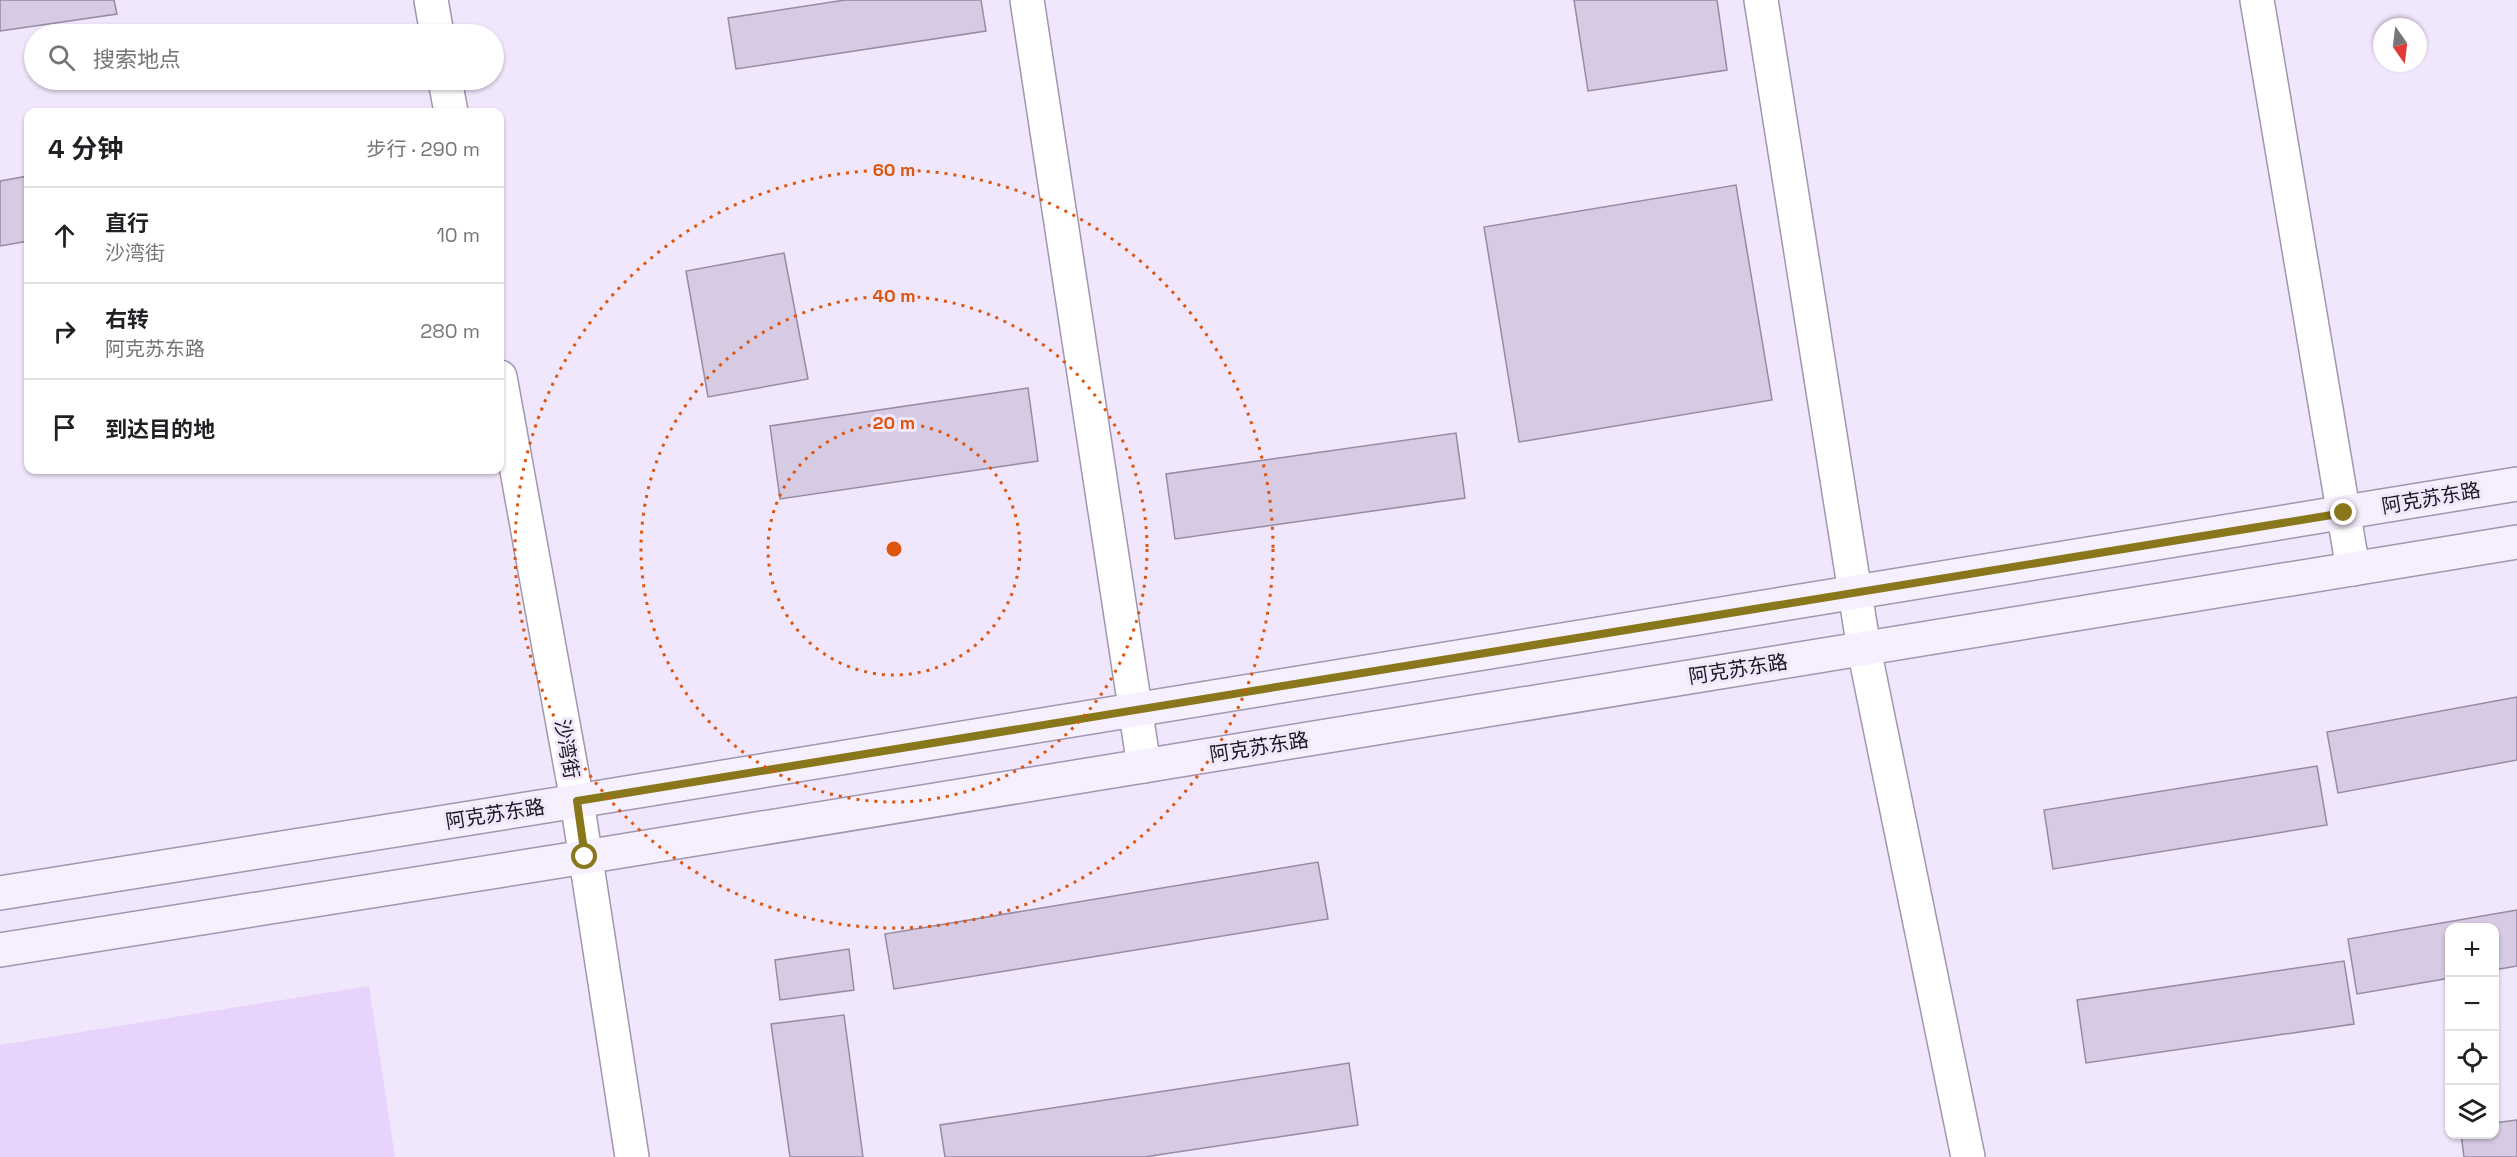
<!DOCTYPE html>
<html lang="zh">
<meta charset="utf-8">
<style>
body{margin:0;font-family:"Space Grotesk","Noto Sans SC",sans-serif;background:#f6f6f6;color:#202124}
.controls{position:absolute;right:18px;bottom:18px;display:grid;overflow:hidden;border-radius:12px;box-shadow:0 2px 4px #0004}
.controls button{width:54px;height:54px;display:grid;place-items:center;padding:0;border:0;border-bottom:2px solid #e0e0e0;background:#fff;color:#202124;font:30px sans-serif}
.compass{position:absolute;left:2373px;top:18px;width:54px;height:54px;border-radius:50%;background:#fff;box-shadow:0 2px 4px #0004;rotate:166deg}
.stop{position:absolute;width:18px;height:18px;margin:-14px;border:4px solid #89771b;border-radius:50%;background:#fff}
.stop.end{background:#89771b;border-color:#fff;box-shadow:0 2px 6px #0008}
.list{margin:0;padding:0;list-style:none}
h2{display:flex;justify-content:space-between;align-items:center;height:78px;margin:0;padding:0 24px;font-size:26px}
h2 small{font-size:20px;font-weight:400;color:#757577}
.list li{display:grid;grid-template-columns:39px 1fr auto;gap:18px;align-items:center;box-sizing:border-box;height:96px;padding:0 24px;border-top:2px solid #e0e0e0}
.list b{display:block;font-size:22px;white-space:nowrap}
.list p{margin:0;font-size:20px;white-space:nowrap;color:#757577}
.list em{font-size:20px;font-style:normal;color:#757577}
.icon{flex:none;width:33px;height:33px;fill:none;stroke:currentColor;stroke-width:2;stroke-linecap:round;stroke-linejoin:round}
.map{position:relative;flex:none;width:2517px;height:1157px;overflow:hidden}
.search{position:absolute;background:#fff;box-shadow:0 2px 4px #0004;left:24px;top:24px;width:480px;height:66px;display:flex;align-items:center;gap:15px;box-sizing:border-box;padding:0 21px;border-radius:33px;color:#757577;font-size:22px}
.panel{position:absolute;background:#fff;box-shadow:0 2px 4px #0004;left:24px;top:108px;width:480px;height:366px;border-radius:12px}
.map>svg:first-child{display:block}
.green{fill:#e7d3fc}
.building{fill:#d7cbe4;stroke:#968ba2;stroke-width:1.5}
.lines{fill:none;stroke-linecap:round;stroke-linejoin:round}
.minor-casing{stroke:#a196ae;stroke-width:36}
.tertiary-casing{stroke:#a196ae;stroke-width:36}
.secondary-casing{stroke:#a196ae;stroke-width:36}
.minor{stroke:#fff;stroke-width:33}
.tertiary{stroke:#fff;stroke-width:33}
.secondary{stroke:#f6effe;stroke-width:33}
.route{stroke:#89771b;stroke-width:8}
.ring{fill:none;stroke:#de560d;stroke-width:3;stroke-dasharray:3 6}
.labels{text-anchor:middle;stroke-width:6;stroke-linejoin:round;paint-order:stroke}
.street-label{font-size:20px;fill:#1b171f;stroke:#f1e7fc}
.centre{fill:#de560d;stroke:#f1e7fc;stroke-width:3}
.ring-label{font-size:18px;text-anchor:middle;font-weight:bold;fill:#de560d;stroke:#f1e7fc;stroke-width:6;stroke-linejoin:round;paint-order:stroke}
</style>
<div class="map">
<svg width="2517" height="1157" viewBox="0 0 2517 1157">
<rect width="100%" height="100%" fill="#f1e7fc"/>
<polygon class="green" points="369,986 395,1157 0,1157 0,1045"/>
<g class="building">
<polygon points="0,0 114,0 117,14 0,31"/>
<polygon points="845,0 981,0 986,31 736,69 728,18"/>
<polygon points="1574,0 1717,0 1727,70 1588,91"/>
<polygon points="28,176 28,241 0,246 0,181"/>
<polygon points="1736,185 1772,400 1519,442 1484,227"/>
<polygon points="784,253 808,379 708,397 686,271"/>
<polygon points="1028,388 1038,461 780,499 770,426"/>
<polygon points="1456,433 1465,498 1175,539 1166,474"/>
<polygon points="2517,697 2517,760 2338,793 2327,732"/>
<polygon points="2317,766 2327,825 2053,869 2044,810"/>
<polygon points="1318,862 1328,919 894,989 885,934"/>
<polygon points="2517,910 2517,966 2494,970 2494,928 2450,928 2450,978 2357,994 2348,939"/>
<polygon points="849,949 854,990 780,1000 775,960"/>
<polygon points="2344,961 2354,1024 2086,1063 2077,1000"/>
<polygon points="844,1015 863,1157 790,1157 771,1024"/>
<polygon points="1349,1063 1358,1125 1144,1157 945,1157 940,1125"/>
<polygon points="2517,1120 2517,1157 2464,1157 2461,1134 2494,1134 2494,1123"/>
</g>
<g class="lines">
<g class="minor-casing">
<g id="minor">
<polyline points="1027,0 1144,766"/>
<polyline points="1761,0 1864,649 1968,1157"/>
<polyline points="2257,0 2353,569"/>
</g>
</g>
<g class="tertiary-casing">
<g id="tertiary">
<polyline points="431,0 437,34"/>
<polyline points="445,80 451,112"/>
<polyline points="500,377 577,801 632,1157"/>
</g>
</g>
<g class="secondary-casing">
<g id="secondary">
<polyline points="0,893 577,801 2517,484"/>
<polyline points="0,950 585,857 2517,542"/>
</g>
</g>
<use href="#minor" class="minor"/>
<use href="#tertiary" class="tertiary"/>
<use href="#secondary" class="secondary"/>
</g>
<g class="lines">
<polyline class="route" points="585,857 577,801 2344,513"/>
</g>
<g class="ring">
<circle cx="894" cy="549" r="126"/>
<circle cx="894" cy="549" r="253"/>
<circle cx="894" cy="549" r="379"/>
</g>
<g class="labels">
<g class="street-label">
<text transform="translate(2431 498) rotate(-10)" y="7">阿克苏东路</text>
<text transform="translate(1738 669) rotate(-9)" y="7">阿克苏东路</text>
<text transform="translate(1259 747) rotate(-9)" y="7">阿克苏东路</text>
<text transform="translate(567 749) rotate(80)" y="7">沙湾街</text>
<text transform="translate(495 814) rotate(-9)" y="7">阿克苏东路</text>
</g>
</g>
<circle cx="894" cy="549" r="9" class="centre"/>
<g class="ring-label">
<text x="894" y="176">60 m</text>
<text x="894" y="302">40 m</text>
<text x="894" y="429">20 m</text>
</g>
</svg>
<div class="controls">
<button>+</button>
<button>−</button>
<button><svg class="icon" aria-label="locate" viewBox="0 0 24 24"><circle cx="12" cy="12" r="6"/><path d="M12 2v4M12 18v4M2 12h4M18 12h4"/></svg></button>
<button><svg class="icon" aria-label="layers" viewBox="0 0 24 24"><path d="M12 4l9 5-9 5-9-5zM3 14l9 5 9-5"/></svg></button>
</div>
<svg class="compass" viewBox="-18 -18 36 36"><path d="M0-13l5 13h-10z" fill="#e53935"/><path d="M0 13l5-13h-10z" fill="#757577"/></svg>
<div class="stop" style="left:585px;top:857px"></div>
<div class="stop end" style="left:2344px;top:513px"></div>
<div class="search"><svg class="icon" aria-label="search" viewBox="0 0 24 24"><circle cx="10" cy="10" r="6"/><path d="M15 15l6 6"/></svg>搜索地点</div>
<section class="panel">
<h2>4 分钟<small>步行 · 290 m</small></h2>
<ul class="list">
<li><svg class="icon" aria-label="ahead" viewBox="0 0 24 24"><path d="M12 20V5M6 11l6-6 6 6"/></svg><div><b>直行</b><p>沙湾街</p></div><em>10 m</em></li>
<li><svg class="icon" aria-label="right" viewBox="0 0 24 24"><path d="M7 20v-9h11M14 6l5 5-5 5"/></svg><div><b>右转</b><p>阿克苏东路</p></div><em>280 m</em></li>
<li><svg class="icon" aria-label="arrive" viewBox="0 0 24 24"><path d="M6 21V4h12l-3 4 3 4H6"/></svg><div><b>到达目的地</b></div></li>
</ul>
</section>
</div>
